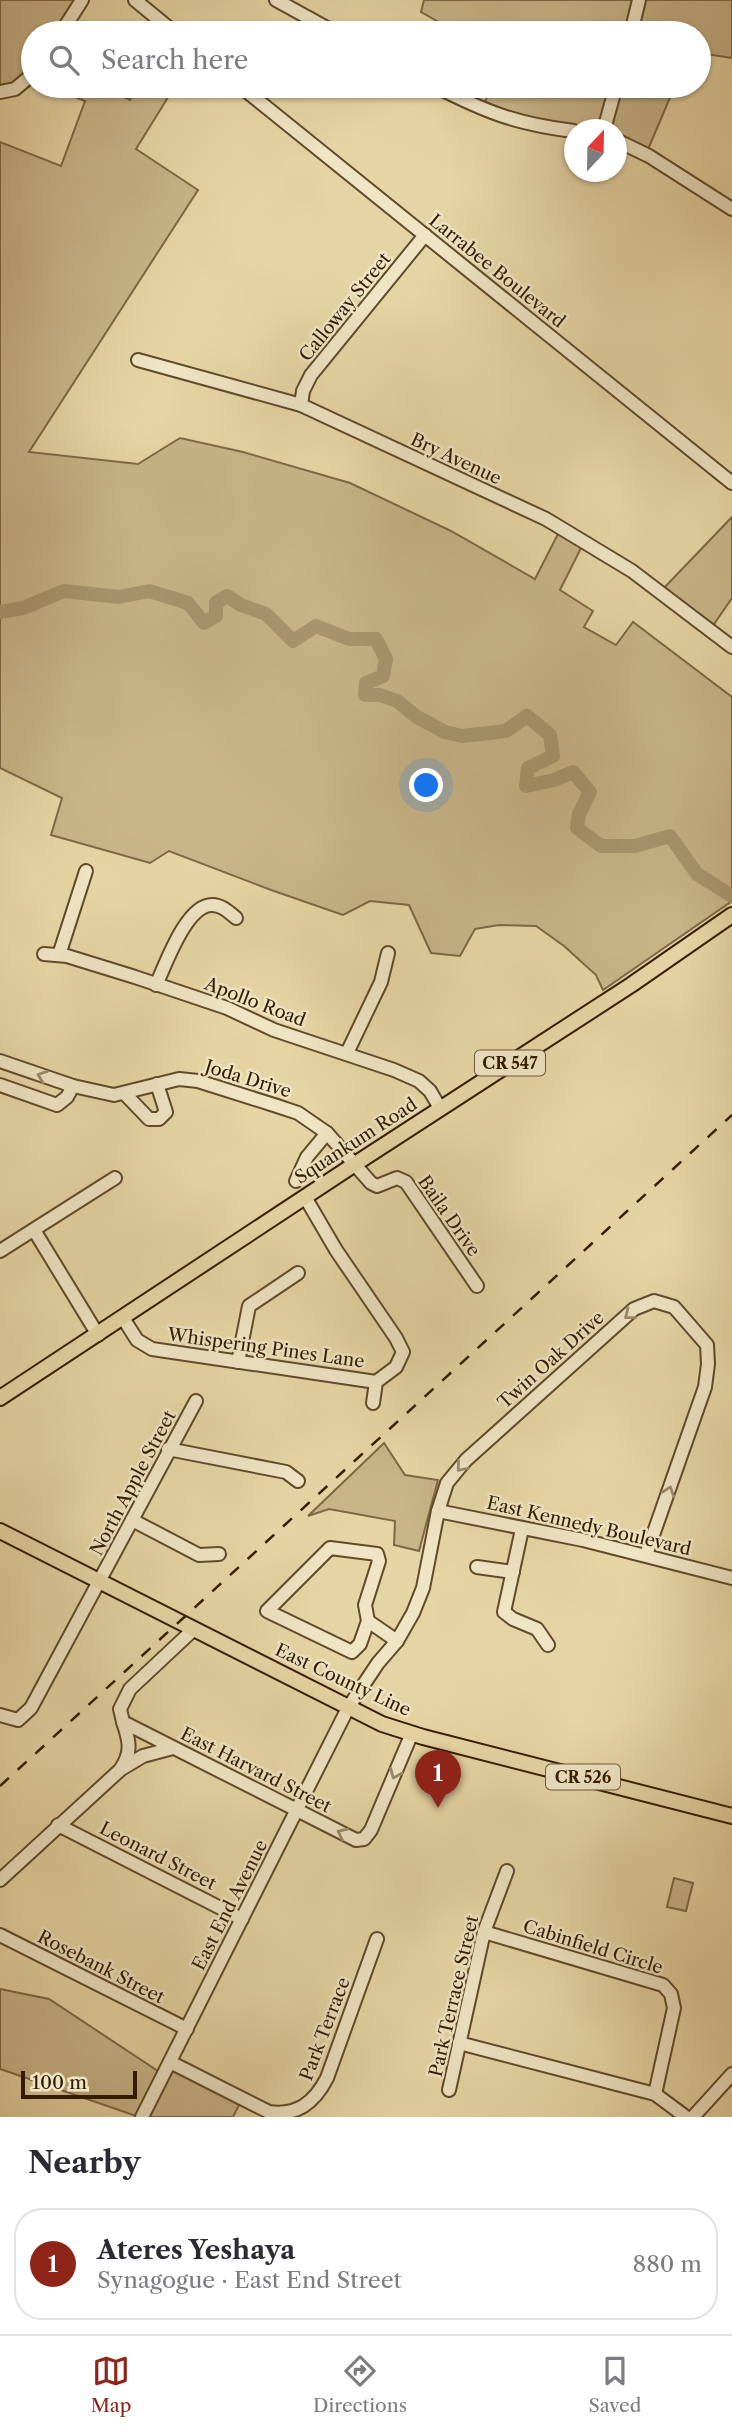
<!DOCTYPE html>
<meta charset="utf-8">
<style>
body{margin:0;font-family:"Libre Caslon Text",serif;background:#f7f7f7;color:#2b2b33}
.compass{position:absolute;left:564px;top:119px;width:63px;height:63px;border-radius:50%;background:#fff;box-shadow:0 2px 5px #0004;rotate:22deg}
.scale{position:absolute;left:21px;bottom:18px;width:116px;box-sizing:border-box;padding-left:7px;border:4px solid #341b01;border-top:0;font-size:19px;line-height:24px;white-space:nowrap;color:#341b01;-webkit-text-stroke:5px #efe4c4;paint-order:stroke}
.you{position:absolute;left:427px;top:786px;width:24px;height:24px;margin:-18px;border:5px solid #fff;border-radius:50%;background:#1a73e8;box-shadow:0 0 0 10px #1a73e833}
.badge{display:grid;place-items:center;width:46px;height:46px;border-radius:50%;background:#8f2418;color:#fff;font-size:23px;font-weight:700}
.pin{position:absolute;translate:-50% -58px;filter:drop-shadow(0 2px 4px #0008)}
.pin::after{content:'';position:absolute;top:37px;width:24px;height:21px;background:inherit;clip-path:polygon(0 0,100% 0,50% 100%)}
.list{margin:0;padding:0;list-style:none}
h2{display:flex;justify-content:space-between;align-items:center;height:91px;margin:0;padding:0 28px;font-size:30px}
h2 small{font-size:23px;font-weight:400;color:#7c7c81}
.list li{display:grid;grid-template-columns:46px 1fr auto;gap:21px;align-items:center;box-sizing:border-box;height:112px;margin:0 14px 14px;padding:0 14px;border:2px solid #e1e1e2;border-radius:28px}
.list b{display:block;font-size:26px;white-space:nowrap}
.list p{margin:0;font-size:23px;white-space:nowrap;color:#7c7c81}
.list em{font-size:23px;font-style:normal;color:#7c7c81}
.icon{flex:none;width:38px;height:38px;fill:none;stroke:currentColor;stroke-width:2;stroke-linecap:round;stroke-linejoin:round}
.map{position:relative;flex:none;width:732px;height:2117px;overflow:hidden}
.search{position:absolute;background:#fff;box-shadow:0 2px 5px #0004;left:21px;right:21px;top:21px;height:77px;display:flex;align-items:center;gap:18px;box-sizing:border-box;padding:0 24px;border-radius:38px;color:#7c7c81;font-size:26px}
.sheet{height:217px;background:#fff}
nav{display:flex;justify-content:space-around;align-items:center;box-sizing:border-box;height:98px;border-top:2px solid #e1e1e2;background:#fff;font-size:19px;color:#7c7c81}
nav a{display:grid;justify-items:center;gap:4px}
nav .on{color:#8f2418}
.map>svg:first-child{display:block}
.green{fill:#c8b588;stroke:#7e6844;stroke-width:2}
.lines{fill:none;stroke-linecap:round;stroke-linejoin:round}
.river{stroke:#a9966d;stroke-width:14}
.minor-casing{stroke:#604a2a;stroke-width:16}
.major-casing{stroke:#341b01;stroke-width:18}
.minor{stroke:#efe4c4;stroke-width:12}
.major{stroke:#e6d5a4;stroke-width:14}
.rail{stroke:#341b01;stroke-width:2.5;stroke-dasharray:12 12;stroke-linecap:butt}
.oneway{stroke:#9b8a6c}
.labels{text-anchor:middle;stroke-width:5;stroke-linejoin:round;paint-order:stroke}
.shield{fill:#efe4c4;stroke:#6c573c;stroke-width:2}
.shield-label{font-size:16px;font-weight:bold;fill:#341b01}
.street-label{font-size:18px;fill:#341b01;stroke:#efe4c4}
</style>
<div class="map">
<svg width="732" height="2117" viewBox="0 0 732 2117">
<rect width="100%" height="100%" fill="#e6d5a4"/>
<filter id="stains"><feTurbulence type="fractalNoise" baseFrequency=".00286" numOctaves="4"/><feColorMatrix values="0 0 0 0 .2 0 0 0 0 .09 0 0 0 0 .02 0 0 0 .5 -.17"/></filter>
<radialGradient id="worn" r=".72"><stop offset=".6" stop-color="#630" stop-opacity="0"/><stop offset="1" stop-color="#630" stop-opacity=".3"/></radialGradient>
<g class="green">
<polygon points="0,0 80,0 60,33 33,33 33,80 0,92"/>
<polygon points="424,0 732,0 732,58 699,53 699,33 536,33 536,29 455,31 421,12"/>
<polygon points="48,86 100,86 130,100 137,86 175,86 136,149 198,190 29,452 138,464 180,438 243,452 350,483 451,531 535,579 560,530 582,546 560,590 593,611 584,627 616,645 633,622 732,697 732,901 603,990 596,975 564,946 536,926 499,925 475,929 460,956 431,953 409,905 370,901 343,915 271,890 169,851 150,863 51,835 62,798 0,768 0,142 61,166 85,101"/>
<polygon points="492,86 675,86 646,154 617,147 616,130 574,130 481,110"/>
<polygon points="732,517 732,598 712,627 663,589"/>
<polygon points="384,1443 405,1475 438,1480 419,1551 394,1545 395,1521 329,1509 308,1516"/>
<polygon points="674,1878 693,1883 686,1911 667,1907"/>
<polygon points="0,1989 49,1999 164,2075 169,2062 243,2097 233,2117 139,2117 0,2069"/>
</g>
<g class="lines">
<polyline class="river" points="0,612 23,608 64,591 119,597 149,591 188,603 204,623 216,616 216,603 227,596 241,605 266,614 293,641 316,626 349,639 376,639 386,659 383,676 366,683 365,695 380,695 397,701 417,717 445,732 462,736 506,731 527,716 550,735 553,756 528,768 526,786 554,780 573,772 590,792 579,814 577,828 601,846 635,846 670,836 697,874 732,896"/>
<g class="minor-casing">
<g id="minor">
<polyline points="135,0 175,33"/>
<polyline points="276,0 336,33"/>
<polyline points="61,33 82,0"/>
<polyline points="631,33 639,0"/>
<polyline points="240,86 732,483"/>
<path d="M 435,86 C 486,112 516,124 574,131"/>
<polyline points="0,92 15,89 33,74"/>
<polyline points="597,130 605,126 616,86"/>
<polyline points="616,140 649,156 732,209"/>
<polyline points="138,360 301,405 546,519 632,571 732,647"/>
<polyline points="301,405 303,391 311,375 425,235"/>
<polyline points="44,954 67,956 135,977 227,1008 274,1030 394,1070 419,1081 430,1091 440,1108"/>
<polyline points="59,955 86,871"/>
<path d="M 156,985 C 166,964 186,905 212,905 C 222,905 229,912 236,918"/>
<polyline points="347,1053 381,982 388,953"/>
<polyline points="0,1061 73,1086 67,1097 57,1105 0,1085"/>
<polyline points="73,1086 114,1095 179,1079 198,1081 277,1106 298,1113 327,1133 371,1183 377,1186 397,1178 406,1182 477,1286"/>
<polyline points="125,1094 149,1119 159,1119 166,1112 157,1084"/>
<polyline points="296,1181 307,1157 327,1133"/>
<polyline points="305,1197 336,1250 396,1338 403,1352 396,1367 376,1382 373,1403"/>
<polyline points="34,1230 98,1335"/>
<polyline points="0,1251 115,1178"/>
<polyline points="123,1318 137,1340 152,1349 376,1382"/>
<polyline points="238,1362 249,1306 298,1273"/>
<polyline points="168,1449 286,1472 298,1481"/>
<polyline points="438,1511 583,1540 732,1578"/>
<polyline points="132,1520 199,1555 219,1554"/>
<polyline points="522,1529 504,1612 513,1619 537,1629 548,1645"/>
<polyline points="477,1567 513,1572"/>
<polyline points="368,1621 360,1644 352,1652 267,1611 330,1548 377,1554 379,1561 365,1605 368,1621 397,1641"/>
<polyline points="194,1629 130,1689 120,1709 123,1722 356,1840 364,1839 371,1830 412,1733"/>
<polyline points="0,1715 18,1720 31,1708 196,1401"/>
<polyline points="123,1768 143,1756 173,1748"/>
<polyline points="58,1825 242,1919"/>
<path d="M 0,1880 L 120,1770 C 132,1753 130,1742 123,1722"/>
<polyline points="484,1932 663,1985 671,1994 674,2008 655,2094"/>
<polyline points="0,1935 187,2029"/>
<polyline points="459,2043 655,2094 686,2117"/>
<path d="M 170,2062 L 269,2112 C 297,2116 314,2103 327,2078 L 377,1939"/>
<polyline points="449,2090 484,1932 507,1871"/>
<polyline points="142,2117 348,1708 378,1663 397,1641 413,1613 423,1588 438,1511 447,1483 466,1460 634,1309 654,1301 674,1307 707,1345 708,1364 705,1387 646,1555"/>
<polyline points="693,2117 732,2074"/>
</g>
</g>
<g class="major-casing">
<g id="major">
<polyline points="0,1398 355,1164 631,985 732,915"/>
<polyline points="0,1531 382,1724 423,1737 732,1816"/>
</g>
</g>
<use href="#minor" class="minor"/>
<use href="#major" class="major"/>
<polyline class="rail" points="0,1786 732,1115"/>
</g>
<defs><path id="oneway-chevron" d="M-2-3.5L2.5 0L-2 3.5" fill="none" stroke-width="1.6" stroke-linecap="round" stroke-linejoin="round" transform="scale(1.75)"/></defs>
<g class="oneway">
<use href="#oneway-chevron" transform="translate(42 1076) rotate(-160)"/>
<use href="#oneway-chevron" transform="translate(629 1315) rotate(142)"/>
<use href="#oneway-chevron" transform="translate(461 1467) rotate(130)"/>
<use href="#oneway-chevron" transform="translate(669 1491) rotate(-71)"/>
<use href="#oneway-chevron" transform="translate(395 1774) rotate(113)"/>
<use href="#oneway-chevron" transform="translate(342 1833) rotate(-154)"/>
</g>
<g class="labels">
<g class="shield">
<rect x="475" y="1050.5" width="70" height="25" rx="5"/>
<rect x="546" y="1764.5" width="74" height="25" rx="5"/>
</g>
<g class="shield-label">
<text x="510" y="1069">CR 547</text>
<text x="583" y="1783">CR 526</text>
</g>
<g class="street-label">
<text transform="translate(497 271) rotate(39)" y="6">Larrabee Boulevard</text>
<text transform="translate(345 307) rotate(-51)" y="6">Calloway Street</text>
<text transform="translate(456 459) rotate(25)" y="6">Bry Avenue</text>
<text transform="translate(255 1002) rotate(21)" y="6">Apollo Road</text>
<text transform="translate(248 1079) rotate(17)" y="6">Joda Drive</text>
<text transform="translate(356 1141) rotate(-33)" y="6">Squankum Road</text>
<text transform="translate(449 1216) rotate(55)" y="6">Baila Drive</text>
<text transform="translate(266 1348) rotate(8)" y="6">Whispering Pines Lane</text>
<text transform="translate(551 1360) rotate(-42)" y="6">Twin Oak Drive</text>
<text transform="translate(133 1483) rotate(-62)" y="6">North Apple Street</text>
<text transform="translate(589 1526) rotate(13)" y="6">East Kennedy Boulevard</text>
<text transform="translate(343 1680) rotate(25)" y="6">East County Line</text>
<text transform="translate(256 1770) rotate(27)" y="6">East Harvard Street</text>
<text transform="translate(158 1856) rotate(27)" y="6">Leonard Street</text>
<text transform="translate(230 1905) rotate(-63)" y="6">East End Avenue</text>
<text transform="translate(593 1947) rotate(17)" y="6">Cabinfield Circle</text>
<text transform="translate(101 1967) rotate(27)" y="6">Rosebank Street</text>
<text transform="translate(454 1996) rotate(-77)" y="6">Park Terrace Street</text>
<text transform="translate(325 2029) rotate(-69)" y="6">Park Terrace</text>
</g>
</g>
<rect width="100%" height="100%" filter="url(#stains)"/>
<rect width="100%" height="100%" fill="url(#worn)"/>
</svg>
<svg class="compass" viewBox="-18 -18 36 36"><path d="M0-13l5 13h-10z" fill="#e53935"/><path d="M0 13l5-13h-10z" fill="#7c7c81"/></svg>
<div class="scale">100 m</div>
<div class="you"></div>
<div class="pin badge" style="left:438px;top:1808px">1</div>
<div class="search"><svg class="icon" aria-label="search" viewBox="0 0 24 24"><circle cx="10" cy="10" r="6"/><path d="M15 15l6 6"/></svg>Search here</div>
</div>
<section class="sheet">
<h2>Nearby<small></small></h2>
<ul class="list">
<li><span class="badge">1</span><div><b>Ateres Yeshaya</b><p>Synagogue · East End Street</p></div><em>880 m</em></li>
</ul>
</section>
<nav>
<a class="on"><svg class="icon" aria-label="map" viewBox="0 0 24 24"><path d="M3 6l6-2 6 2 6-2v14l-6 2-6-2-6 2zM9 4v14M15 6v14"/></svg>Map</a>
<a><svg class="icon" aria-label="directions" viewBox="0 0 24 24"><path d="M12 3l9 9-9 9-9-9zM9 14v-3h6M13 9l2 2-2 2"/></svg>Directions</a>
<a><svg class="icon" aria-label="saved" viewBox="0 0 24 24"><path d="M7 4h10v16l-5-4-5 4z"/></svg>Saved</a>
</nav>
